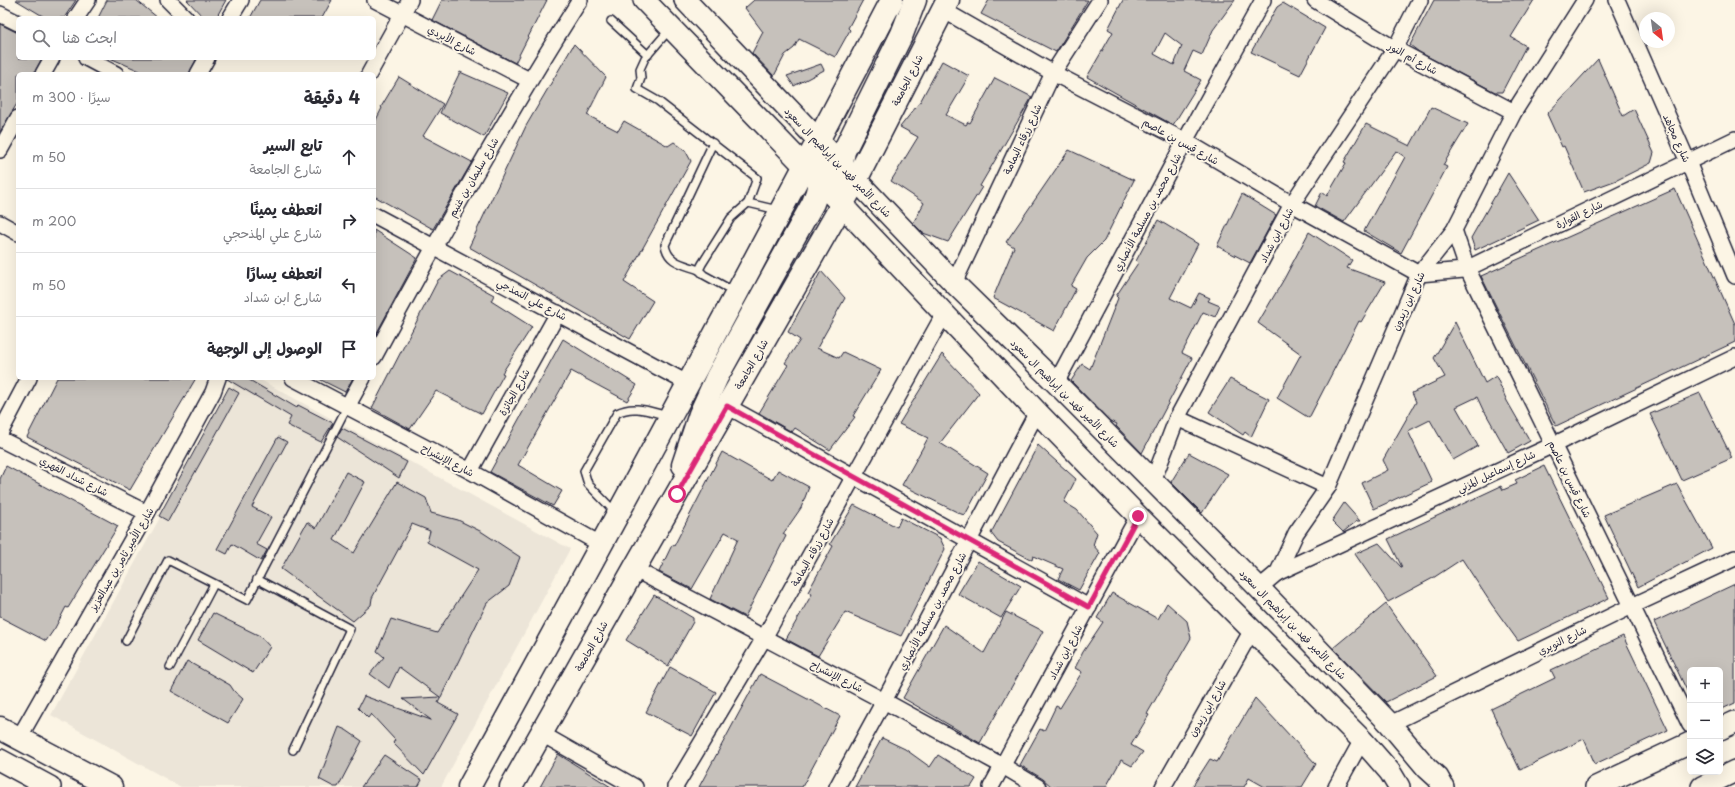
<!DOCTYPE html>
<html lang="ar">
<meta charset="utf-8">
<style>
body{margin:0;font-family:"Playpen Sans","Playpen Sans Arabic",sans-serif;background:#f7f7f7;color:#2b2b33;direction:rtl}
.controls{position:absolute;right:12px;bottom:12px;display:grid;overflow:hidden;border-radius:6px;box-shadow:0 4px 16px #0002}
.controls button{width:36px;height:36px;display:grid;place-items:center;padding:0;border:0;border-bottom:1px solid #e1e1e2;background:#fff;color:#2b2b33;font:20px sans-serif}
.compass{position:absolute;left:1639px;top:12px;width:36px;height:36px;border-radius:50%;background:#fff;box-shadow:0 4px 16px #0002;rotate:151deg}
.stop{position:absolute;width:12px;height:12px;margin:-9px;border:3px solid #db2777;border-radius:50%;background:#fff}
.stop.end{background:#db2777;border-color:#fff;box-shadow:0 1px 4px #0008}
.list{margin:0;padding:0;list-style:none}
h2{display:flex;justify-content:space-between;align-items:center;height:52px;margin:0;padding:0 16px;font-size:17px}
h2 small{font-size:13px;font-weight:400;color:#7c7c81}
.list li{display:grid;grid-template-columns:26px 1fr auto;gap:12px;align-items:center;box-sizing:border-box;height:64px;padding:0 16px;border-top:1px solid #e1e1e2}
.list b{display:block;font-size:15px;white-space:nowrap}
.list p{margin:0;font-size:13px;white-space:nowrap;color:#7c7c81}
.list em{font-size:13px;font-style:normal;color:#7c7c81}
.icon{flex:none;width:22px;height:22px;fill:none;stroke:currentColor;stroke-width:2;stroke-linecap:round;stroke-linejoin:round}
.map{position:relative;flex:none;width:1735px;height:787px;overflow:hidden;direction:ltr}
.search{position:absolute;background:#fff;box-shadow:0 4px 16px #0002;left:16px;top:16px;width:360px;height:44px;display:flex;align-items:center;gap:10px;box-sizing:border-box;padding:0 14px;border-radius:6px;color:#7c7c81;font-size:15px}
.panel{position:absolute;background:#fff;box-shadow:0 4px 16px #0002;left:16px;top:72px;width:360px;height:308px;border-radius:6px;direction:rtl}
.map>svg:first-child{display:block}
.built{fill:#ece5d8}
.building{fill:#c6c1bb;stroke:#22223b;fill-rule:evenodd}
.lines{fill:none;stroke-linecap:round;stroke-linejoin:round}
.service-casing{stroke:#22223b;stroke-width:10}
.minor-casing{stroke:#22223b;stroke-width:18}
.secondary-casing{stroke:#22223b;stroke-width:24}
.primary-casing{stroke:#22223b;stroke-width:25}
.service{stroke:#fcf5e5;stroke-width:7}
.minor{stroke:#fcf5e5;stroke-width:15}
.secondary{stroke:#fcf5e5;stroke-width:21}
.primary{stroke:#fcf5e5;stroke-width:22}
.route{stroke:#db2777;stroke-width:5}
.labels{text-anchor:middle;stroke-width:4;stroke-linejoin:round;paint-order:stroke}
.street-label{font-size:10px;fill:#22223b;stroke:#fcf5e5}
</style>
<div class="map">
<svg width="1735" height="787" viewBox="0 0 1735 787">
<rect width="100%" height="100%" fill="#fcf5e5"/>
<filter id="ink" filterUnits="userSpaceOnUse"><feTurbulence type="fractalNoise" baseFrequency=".025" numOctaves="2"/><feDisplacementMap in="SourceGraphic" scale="8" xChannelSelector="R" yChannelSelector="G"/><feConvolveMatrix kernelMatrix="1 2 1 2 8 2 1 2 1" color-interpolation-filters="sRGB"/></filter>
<g filter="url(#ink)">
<polygon class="built" points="237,378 257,378 570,549 441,787 181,787 51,715"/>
<g class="building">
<polygon points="16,0 76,0 64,18 46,18"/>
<polygon points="107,0 136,0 158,18 98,18"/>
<polygon points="187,0 226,0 216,18 204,18"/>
<polygon points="260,0 332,0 322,18 250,18"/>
<polygon points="442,0 547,0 515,63 432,20"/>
<polygon points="754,0 863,0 848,28 850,30 835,57 799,39 794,48 785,55 774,76 752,53 763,32 745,8"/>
<polygon points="989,0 1088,0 1056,52 981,14"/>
<path d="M 1123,0 L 1235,0 L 1213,30 L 1202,55 L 1193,51 L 1184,71 L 1201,80 L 1173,125 L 1087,77 L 1113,32 L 1108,29 ZM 1165,33 L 1182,46 L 1174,65 L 1154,54 Z"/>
<polygon points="1434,0 1534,0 1511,37 1526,46 1502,92 1495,92 1419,52 1410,45"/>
<polygon points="1283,3 1325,28 1300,75 1251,52 1277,7"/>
<polygon points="0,24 18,33 18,58 42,58 34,74 18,74 18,102 0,132"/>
<polygon points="574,44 606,77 587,115 618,131 624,121 668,146 674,142 685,150 691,161 624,282 653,301 630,339 469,247 526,126"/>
<polygon points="110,58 197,58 189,74 138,74 140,71"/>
<polygon points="1598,59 1623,116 1634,109 1654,153 1651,163 1617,180 1584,192 1564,146 1562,147 1547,114"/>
<polygon points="942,61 969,76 946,115 966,125 968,122 970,123 995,78 1032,97 980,186 982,187 948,242 923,233 913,223 924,203 891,181 918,137 900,127 920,102"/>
<polygon points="821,64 824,70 794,86 787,76"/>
<polygon points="460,72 508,93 484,137 440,113"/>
<polygon points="399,77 443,104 423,136 472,162 433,229 374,196 374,124 382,108 381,107"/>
<polygon points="1431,107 1468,124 1443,165 1447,167 1401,253 1364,231 1405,157 1396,151 1344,222 1315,206 1322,192 1327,196 1346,163 1344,162 1366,124 1410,146"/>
<polygon points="1069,150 1134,180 1104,241 1087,258 1071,286 1076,289 1054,331 993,298 1014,247 1006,242"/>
<polygon points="1508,173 1539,220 1475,250 1471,238"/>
<polygon points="1675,189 1735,324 1735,342 1556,426 1481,276"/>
<polygon points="1242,194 1276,215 1250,263 1217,246"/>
<polygon points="1158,220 1198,244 1170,298 1191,308 1199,293 1210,298 1208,301 1220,306 1215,317 1203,312 1182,353 1192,358 1142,453 1116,426 1117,424 1110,421 1071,381 1082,364 1090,369 1118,298 1116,296 1138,263 1136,261"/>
<polygon points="374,230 417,258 374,338"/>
<polygon points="1309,232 1352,260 1347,268 1385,282 1361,322 1359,321 1309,418 1277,398 1301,354 1258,323 1284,279"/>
<polygon points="450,271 494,295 491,301 532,327 502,373 504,374 482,414 436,391 410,429 372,408 438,280"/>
<polygon points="821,271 845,298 817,348 839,358 843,352 881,370 853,416 855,417 830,450 795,428 792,432 759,413 788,365 785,363 800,340 788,332"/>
<polygon points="1455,322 1485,383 1496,376 1507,401 1530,441 1508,453 1485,412 1484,412 1477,397 1456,407 1478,446 1453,460 1430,420 1408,431 1432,482 1374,509 1362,483 1388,470 1383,460 1416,402 1412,393 1445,377 1434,358"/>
<polygon points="563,339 637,385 627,401 571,371 518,465 562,491 553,506 490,472"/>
<polygon points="942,354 979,393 940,443 988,473 965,515 961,514 902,485 928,438 899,424"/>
<polygon points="57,378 196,378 130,490 27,437"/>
<polygon points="227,378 246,378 297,408 298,405 333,423 321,442 287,425 291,417 227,379"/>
<polygon points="317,378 353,378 345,392"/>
<polygon points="1230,379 1269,399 1251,437 1245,432 1243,435 1209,412"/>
<polygon points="229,387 239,393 168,521 159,516"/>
<polygon points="1700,393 1732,458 1682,480 1650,414"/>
<polygon points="342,428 407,462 399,478 337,437"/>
<polygon points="278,437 287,442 252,507 271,517 256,544 267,550 261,561 232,544 227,554 217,549"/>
<polygon points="1038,445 1076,479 1064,502 1077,510 1097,533 1093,545 1100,553 1079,590 1058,579 1063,569 1033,556 1032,560 998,542 991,533"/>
<polygon points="722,452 772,480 778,470 809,487 801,508 783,534 786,536 745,617 710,599 738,539 725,532 692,589 659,572 672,545 674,546"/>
<polygon points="1189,453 1228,474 1202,513 1171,482"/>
<polygon points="6,466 118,526 68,608 66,607 55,628 46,641 0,617 0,479"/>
<polygon points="1544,466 1609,598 1518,641 1492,605 1462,559 1433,578 1388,602 1355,554 1379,543 1401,567 1402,567 1388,539 1501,486 1503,490 1517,484 1515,480"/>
<polygon points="346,472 365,482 334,540 354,553 397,482 426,498 431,513 458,520 482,532 520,557 509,586 487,603 438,703 458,714 424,775 393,743 395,740 371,714 368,718 358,708 364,696 431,720 403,699 440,697 399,667 389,688 370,674 384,657 377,651 391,619 437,633 478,570 427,542 430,531 412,524 372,598 371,605 353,621 281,569 307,522 316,528"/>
<polygon points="1677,484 1712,548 1638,587 1604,515"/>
<polygon points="1344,503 1360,521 1357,521 1343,532 1332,521"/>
<polygon points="854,505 897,527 901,518 940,538 945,549 901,636 845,612 818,656 786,639 812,594 808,592 833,546 830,544"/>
<polygon points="978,561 1021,586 1001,618 958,594"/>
<polygon points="1735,584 1735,703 1720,710 1720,670 1690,670 1690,697 1654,622"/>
<polygon points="1112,593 1158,619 1167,603 1187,621 1191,638 1147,714 1149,715 1131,745 1143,752 1132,766 1121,760 1106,787 1052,787 1043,779 1020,765 1040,729 1044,731 1056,706 1060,708 1082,672 1075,668 1083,652 1103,622 1097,618"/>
<polygon points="654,595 693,618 693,622 668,666 626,640"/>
<polygon points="1386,604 1437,676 1386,702 1333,648"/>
<polygon points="1006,612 1043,631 980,743 903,698 944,625 984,653"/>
<polygon points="213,613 260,636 270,647 253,673 198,640"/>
<polygon points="1623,636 1668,730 1595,764 1584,739 1520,770 1491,709 1555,678 1551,670"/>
<polygon points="187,661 230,685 234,691 243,699 228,723 171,691"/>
<polygon points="670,667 716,692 692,736 646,712"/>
<polygon points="760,674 840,716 802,787 699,787"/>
<polygon points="1255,698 1316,764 1302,787 1265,787 1249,778 1244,787 1192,787 1210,759 1217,762"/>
<polygon points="339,727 346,730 362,741 338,787 334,787 319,779"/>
<polygon points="882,738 905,749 930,767 938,755 976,779 971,787 855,787"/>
<polygon points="558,754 611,787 540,787"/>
<polygon points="384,755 422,780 418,787 361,787"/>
</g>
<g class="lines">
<g class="service-casing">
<g id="service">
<polyline points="611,21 648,55"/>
<polyline points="670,29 645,58 640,69 641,78 637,89 658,101 757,178 748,203"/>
<path d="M 699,270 C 683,264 668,263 665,245 L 713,143"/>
<polyline points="735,292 704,275 699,270 702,264 731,218 748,203 778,210"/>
<path d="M 615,512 L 588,484 L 584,471 L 617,413 C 634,404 651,412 669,416"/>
<polyline points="257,579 350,629 293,750"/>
<polyline points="126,641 168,560 247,600 347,407"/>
<polyline points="170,667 214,584"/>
</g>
</g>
<g class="minor-casing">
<g id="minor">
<polyline points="168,0 186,18"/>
<polyline points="375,0 529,80"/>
<polyline points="1315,0 1395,49 1514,112"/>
<polyline points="1617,0 1688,162 1735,276"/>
<polyline points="943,10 1053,73 1185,141 1292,204 1419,274 1464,270 1735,139"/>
<polyline points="0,14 18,23"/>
<polyline points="76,18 88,0"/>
<polyline points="230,18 241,0"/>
<polyline points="86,58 116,74"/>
<polyline points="43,74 52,58"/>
<polyline points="198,74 207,58"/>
<polyline points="369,74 410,0"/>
<polyline points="0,150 18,118"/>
<polyline points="374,215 689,384"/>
<polyline points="0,223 18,233"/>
<polyline points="1454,230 1467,268 1690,725"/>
<polyline points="954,283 1053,73 1100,0"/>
<path d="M 374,357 C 439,236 506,116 580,0"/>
<polyline points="293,378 470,471 602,545"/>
<polyline points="1056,383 1185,141 1263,0"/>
<polyline points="727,406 1089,607"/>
<polyline points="347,407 363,378"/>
<polyline points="1177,418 1328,487"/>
<polyline points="0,433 29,378"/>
<polyline points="0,439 147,513"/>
<polyline points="470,471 558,313"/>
<polyline points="1153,481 1177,418 1292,204 1395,49 1420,0"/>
<polyline points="634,569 884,701 1003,766 1038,787"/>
<polyline points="1277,573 1553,445 1735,357"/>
<polyline points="1259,588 1278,572 1296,533 1328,487 1419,274 1454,230 1514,112 1585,0"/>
<polyline points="1390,724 1632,606 1735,558"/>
<polyline points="542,734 635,787"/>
<polyline points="19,738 147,513 213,392 218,378"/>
<polyline points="675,787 764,638 944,314"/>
<polyline points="837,787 884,701 1037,412"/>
<polyline points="991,787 1138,516"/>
<polyline points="1163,787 1252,630"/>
<polyline points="1336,787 1362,740"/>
</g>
</g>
<g class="secondary-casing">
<g id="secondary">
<polyline points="644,0 820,182 1037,412 1138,516 1362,740 1390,772 1399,787"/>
<polyline points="685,0 954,283 1056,383 1259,588 1390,724 1427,768 1438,778 1443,787"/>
<polyline points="1720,729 1735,722"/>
<polyline points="0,760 50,787"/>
<polyline points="1596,787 1690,743"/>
<polyline points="1702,787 1735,771"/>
</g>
</g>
<g class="primary-casing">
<g id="primary">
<polyline points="841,205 839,178 844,151 902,34 915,0"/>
<path d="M 683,465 L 700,414 L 717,377 L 813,203 C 822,182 823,163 819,141"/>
<polyline points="0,728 111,787"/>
<path d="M 469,787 C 612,526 754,264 892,0"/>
<polyline points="511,787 634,569 856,180 948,0"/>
</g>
</g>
<use href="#service" class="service"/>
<use href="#minor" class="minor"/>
<use href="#secondary" class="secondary"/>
<use href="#primary" class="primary"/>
</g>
</g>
<g class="lines" filter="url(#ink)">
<polyline class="route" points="677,494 727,406 1089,607 1138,516"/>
</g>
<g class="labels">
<g class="street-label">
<text transform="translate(452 40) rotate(27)" y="4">شارع الأبردي</text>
<text transform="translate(1413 58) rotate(29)" y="4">شارع أم النور</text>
<text transform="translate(907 80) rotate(-63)" y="4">شارع الجامعة</text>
<text transform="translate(1677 138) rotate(66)" y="4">شارع مجاهد</text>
<text transform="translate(1022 139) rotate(-65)" y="4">شارع زرقاء اليمامة</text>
<text transform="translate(1181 141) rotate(29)" y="4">شارع قيس بن عاصم</text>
<text transform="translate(838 162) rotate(46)" y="4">شارع الأمير فهد بن إبراهيم ال سعود</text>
<text transform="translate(473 177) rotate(-60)" y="4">شارع سليمان بن غنيم</text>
<text transform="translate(1147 212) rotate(-62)" y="4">شارع محمد بن مسلمة الأنصاري</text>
<text transform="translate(1579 214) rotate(-26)" y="4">شارع القوارة</text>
<text transform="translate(1276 235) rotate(-62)" y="4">شارع ابن شداد</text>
<text transform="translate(532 299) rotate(28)" y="4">شارع علي النمذجي</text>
<text transform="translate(1408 301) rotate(-65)" y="4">شارع ابن زيدون</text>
<text transform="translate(751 364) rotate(-60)" y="4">شارع الجامعة</text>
<text transform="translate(514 392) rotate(-61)" y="4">شارع الجائزة</text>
<text transform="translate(1065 393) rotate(45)" y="4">شارع الأمير فهد بن إبراهيم ال سعود</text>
<text transform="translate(448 460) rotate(28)" y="4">شارع الإنشراح</text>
<text transform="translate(1496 471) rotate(-25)" y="4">شارع إسماعيل المزني</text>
<text transform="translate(74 476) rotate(27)" y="4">شارع شداد الفهري</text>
<text transform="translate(1570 479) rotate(64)" y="4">شارع قيس بن عاصم</text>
<text transform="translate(812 552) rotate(-61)" y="4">شارع زرقاء اليمامة</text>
<text transform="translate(121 559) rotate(-60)" y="4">شارع الأمير ثامر بن عبدالعزيز</text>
<text transform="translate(932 611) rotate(-62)" y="4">شارع محمد بن مسلمة الأنصاري</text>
<text transform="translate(1293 624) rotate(46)" y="4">شارع الأمير فهد بن إبراهيم ال سعود</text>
<text transform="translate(1562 640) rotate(-26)" y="4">شارع النويري</text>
<text transform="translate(591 646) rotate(-61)" y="4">شارع الجامعة</text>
<text transform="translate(1065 652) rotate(-62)" y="4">شارع ابن شداد</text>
<text transform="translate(837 676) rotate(27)" y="4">شارع الإنشراح</text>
<text transform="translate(1207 708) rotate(-60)" y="4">شارع ابن زيدون</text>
</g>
</g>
</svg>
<div class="controls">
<button>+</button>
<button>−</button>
<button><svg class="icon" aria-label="layers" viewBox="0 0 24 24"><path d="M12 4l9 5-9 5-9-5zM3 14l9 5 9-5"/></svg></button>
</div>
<svg class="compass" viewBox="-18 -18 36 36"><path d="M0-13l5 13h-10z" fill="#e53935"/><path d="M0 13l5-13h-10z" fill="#7c7c81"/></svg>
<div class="stop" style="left:677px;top:494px"></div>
<div class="stop end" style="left:1138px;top:516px"></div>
<div class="search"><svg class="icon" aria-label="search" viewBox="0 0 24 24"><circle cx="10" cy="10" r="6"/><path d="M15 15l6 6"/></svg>ابحث هنا</div>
<section class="panel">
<h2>4 دقيقة<small>سيرًا · 300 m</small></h2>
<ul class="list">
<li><svg class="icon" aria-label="ahead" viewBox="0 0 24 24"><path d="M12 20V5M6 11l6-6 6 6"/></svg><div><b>تابع السير</b><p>شارع الجامعة</p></div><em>50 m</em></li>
<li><svg class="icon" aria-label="right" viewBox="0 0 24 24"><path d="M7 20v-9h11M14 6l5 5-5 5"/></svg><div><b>انعطف يمينًا</b><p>شارع علي المذحجي</p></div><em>200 m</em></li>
<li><svg class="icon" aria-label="left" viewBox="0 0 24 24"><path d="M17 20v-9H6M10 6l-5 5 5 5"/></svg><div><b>انعطف يسارًا</b><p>شارع ابن شداد</p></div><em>50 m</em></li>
<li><svg class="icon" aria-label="arrive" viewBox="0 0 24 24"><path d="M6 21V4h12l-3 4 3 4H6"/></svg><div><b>الوصول إلى الوجهة</b></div></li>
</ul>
</section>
</div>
